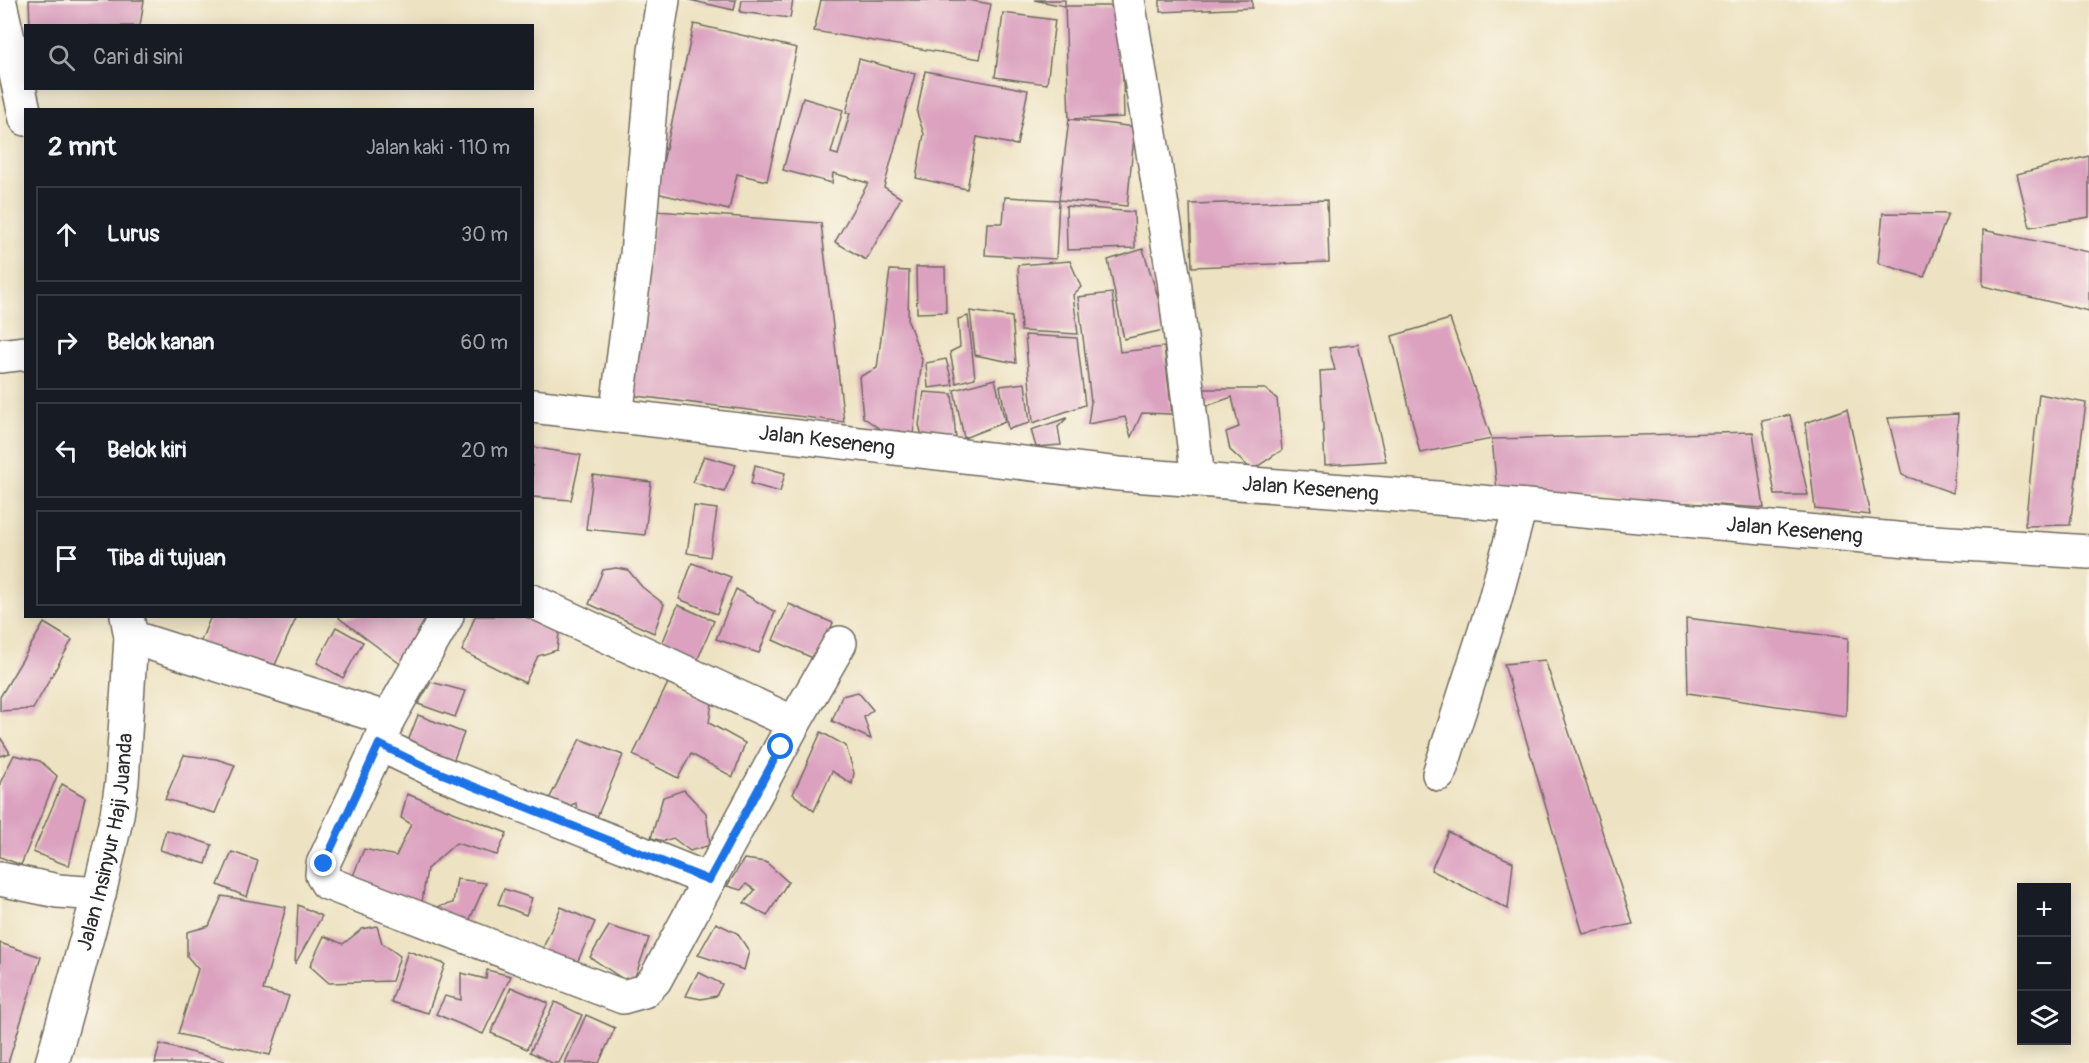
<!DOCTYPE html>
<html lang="id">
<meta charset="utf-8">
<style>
body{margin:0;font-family:Pangolin,sans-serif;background:#242831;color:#f1f3f6}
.controls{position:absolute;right:18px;bottom:18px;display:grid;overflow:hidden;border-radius:0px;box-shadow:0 3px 15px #0003}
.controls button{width:54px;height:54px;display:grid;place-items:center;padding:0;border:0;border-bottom:2px solid #363941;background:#171b24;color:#f1f3f6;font:30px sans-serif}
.stop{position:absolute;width:18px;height:18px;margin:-14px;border:4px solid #1a73e8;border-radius:50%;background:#fff}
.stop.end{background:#1a73e8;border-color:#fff;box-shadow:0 2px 6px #0008}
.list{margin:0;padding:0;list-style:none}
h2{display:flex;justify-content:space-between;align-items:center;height:78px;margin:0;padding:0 24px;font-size:26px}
h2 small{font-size:20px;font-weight:400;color:#9ea1a6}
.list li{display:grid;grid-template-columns:39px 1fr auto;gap:18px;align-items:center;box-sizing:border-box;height:96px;margin:0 12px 12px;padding:0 12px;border:2px solid #363941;border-radius:0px}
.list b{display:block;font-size:22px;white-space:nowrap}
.list em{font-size:20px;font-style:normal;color:#9ea1a6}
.icon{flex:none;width:33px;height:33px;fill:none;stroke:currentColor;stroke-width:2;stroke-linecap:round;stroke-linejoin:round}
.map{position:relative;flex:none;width:2089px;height:1063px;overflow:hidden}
.search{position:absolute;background:#171b24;box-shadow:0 3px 15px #0003;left:24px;top:24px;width:510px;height:66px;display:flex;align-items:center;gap:15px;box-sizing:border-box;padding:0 21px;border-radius:0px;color:#9ea1a6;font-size:22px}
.panel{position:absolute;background:#171b24;box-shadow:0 3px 15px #0003;left:24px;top:108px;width:510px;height:510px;border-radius:0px}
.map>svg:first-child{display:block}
.building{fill:#dba1bf}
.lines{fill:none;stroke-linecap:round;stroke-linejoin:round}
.minor-casing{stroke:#6f6b60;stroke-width:36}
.major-casing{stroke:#6f6b60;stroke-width:36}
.minor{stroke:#fff;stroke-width:33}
.major{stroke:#fff;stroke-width:33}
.route{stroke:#1a73e8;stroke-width:8}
.labels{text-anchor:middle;stroke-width:6;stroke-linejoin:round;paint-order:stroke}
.street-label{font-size:21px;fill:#2b2b2b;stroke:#fbf7ec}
</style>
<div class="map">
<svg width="2089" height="1063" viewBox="0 0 2089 1063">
<rect width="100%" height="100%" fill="#fbf7ec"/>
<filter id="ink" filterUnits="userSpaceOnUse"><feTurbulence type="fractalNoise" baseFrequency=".0167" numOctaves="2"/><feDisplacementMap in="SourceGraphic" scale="12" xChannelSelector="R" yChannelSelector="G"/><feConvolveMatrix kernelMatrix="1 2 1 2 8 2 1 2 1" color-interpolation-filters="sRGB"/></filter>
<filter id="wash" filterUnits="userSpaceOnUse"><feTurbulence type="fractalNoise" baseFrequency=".008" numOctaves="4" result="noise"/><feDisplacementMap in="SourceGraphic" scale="24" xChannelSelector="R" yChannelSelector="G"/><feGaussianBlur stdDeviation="1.35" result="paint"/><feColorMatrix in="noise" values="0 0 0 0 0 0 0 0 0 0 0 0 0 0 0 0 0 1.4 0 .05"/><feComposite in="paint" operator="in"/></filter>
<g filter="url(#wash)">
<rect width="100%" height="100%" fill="#ede2c1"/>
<g id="blocks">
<g class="building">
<polygon points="29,0 144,0 140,26 30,26"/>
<polygon points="689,0 736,0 734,10"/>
<polygon points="742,0 793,0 790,18 740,12"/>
<polygon points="821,0 967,0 991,4 980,59 814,31"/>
<polygon points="1034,0 1065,0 1065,6 1121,6 1124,117 1069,119 1065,6"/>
<polygon points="1160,0 1252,0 1252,8 1160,12"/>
<polygon points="1003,13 1055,20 1047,84 995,77"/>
<polygon points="694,24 797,48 767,181 737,174 729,210 656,193"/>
<polygon points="859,59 915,74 884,187 901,198 866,260 835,242 868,183 833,173 832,183 783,170 803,98 843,110 831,153 838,155 850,113 846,113"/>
<polygon points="925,71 1028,90 1017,145 977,137 967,189 916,178 924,134 917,113"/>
<polygon points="1069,119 1135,127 1127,206 1059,200"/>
<polygon points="2089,156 2089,217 2030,227 2017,174"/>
<polygon points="1005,197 1059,200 1056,259 985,255 987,223 1003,223"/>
<polygon points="1327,200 1329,262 1192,267 1190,204"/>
<polygon points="1066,206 1134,212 1135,248 1067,250"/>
<polygon points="656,211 821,223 844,422 629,395"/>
<polygon points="1883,213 1948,214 1924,277 1878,263"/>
<polygon points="1983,230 2089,252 2089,311 1983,286"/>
<polygon points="1143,249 1168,329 1124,339 1108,260"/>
<polygon points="1070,261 1081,287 1073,295 1078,334 1021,331 1018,265"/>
<polygon points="916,267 945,267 946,312 917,313"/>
<polygon points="890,270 909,271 908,321 922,359 913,436 894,439 863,417 859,377 877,368"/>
<polygon points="1112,293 1120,352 1164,347 1172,414 1142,413 1131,437 1125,417 1088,424 1091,402 1078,297"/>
<polygon points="970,311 1012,317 1016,363 975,355"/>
<polygon points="968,316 975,378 956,383 950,352 960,347 958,319"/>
<polygon points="1450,319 1492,439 1420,453 1392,336"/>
<polygon points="1025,335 1077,338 1085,405 1033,423"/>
<polygon points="1358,344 1386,461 1325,465 1320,371 1335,370 1329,348"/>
<polygon points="946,359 953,385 928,388 926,363"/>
<polygon points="995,379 1005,422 964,438 954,390"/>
<polygon points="1025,383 1030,423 1008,429 1000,386"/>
<polygon points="1194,389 1265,389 1277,399 1282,450 1252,470 1230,450 1226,432 1239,427 1232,397 1195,410"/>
<polygon points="924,392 952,394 956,440 925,447 919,425"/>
<polygon points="2039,394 2086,403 2070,525 2025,526"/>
<polygon points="1847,409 1870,515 1815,509 1805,423"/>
<polygon points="1958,414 1953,493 1902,475 1888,418"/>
<polygon points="1790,415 1808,495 1775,495 1762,421"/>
<polygon points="1067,418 1058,427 1061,445 1036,447 1031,430"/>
<polygon points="1753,432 1764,508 1497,491 1492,439"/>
<polygon points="532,447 581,455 571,500 532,497"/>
<polygon points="704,456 736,465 724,492 693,482"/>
<polygon points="755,465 785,473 780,492 751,484"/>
<polygon points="593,475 651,482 645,535 586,529"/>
<polygon points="694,506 717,509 710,557 687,553"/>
<polygon points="692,563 731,577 717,614 679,599"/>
<polygon points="616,568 628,570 642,587 664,604 654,633 589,604 603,570"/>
<polygon points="736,589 775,612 759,653 716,639"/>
<polygon points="789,604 833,623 817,660 773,640"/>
<polygon points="678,605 714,621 697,661 661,646"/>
<polygon points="211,616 297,616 270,676 198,648"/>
<polygon points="340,616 433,616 403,666 339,618"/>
<polygon points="475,616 532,616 560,625 557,650 538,656 525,683 462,651"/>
<polygon points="1686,618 1848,638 1846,716 1688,693"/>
<polygon points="44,623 72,640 33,709 0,711 0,697"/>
<polygon points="336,627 363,642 343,678 317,663"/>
<polygon points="1545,660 1633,924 1583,934 1504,664"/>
<polygon points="431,682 465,691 455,717 418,704"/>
<polygon points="668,683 712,703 709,723 745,743 733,777 691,754 678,778 633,755"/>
<polygon points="858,692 873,710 864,717 871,739 832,721 842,696"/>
<polygon points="418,715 464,733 451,767 405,749"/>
<polygon points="821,732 846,746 854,773 852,784 832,771 814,811 793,794"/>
<polygon points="0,737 10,753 0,756"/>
<polygon points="580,739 623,755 592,829 578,817 576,803 560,810 545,807"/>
<polygon points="14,755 40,761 57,776 21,865 0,857 0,783"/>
<polygon points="184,755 216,759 235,765 215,813 165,799"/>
<polygon points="62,784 85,797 69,866 33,852"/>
<polygon points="684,790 706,813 710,845 690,851 673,838 664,841 651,838 663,797"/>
<polygon points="407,794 507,833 497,855 456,843 427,869 420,915 348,888 364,849 396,856 411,824 401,818"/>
<polygon points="166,830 212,845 206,864 160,850"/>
<polygon points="1448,832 1513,862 1508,909 1431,870"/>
<polygon points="232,852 258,861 247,897 218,885"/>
<polygon points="744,859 766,862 788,882 767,916 744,903 755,890 746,884 741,890 727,886"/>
<polygon points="457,879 486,883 465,930 433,908 453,903"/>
<polygon points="504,889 532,898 526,915 498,904"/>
<polygon points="222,896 286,907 263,990 289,996 270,1055 178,1034 198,969 187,956 187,932 209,926"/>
<polygon points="298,905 322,916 295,964"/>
<polygon points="561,907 595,922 573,972 539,957"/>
<polygon points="716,923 737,933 749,951 744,970 698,955"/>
<polygon points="377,926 382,943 400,956 392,981 329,983 310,966 324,936 343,944 362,929"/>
<polygon points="609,926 649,938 632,985 590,957"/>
<polygon points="0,943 41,957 8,1063 0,1063"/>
<polygon points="408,951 445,964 428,1013 391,1002"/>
<polygon points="487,970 511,976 483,1034 436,1014 445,996 461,1000 461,973 486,979"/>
<polygon points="698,972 722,984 716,996 701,999 686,996"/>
<polygon points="511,987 548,1003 527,1049 491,1033"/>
<polygon points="555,1002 582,1015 559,1063 552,1063 530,1052"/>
<polygon points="586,1015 615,1028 599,1063 565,1063"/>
<polygon points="160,1044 224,1061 223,1063 155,1063"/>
</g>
</g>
</g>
<g filter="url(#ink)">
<use href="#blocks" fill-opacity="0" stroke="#6f6b60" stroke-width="1.5"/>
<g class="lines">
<g class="minor-casing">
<g id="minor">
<polyline points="1128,0 1174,280 1198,479"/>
<path id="s1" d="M 532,406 L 1119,474 L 1437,498 L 1919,541 L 2089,552"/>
<polyline points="616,416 637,254 655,51 663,0"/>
<polyline points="532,601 794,723"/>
<polyline points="447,616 388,719 379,744 323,864 322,875 327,883 623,997 644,991 655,980 794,723 840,643"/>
<polyline points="131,637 388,719"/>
<polyline points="379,744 431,769 709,880"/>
<polyline points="1439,774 1494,603 1520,507"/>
<polyline points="0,879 58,891 99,894"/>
</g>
</g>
<g class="major-casing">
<g id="major">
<polyline points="0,3 26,119"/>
<polyline points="0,356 26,353"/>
<path id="s2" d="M 52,1063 L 99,894 L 117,815 L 122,782 L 131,637 L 127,616"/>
</g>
</g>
<use href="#minor" class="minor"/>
<use href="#major" class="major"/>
</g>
</g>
<g class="lines" filter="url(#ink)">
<polyline class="route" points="324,864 379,744 430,769 709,880 781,747"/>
</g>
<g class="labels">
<g class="street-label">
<text dy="7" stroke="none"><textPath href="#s1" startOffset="297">Jalan Keseneng</textPath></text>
<text dy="7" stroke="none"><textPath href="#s1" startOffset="783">Jalan Keseneng</textPath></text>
<text dy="7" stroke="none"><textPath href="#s1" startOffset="1269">Jalan Keseneng</textPath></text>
<text dy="7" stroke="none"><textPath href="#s2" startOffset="228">Jalan Insinyur Haji Juanda</textPath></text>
</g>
</g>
</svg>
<div class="controls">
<button>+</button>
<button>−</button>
<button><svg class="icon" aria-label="layers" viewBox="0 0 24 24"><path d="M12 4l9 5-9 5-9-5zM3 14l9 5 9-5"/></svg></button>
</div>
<div class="stop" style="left:781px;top:747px"></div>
<div class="stop end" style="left:324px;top:864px"></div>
<div class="search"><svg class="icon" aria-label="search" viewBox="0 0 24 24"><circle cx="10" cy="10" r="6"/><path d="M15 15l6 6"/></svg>Cari di sini</div>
<section class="panel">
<h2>2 mnt<small>Jalan kaki · 110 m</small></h2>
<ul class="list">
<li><svg class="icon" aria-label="ahead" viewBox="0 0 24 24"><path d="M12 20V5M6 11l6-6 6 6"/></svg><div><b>Lurus</b></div><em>30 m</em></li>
<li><svg class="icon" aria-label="right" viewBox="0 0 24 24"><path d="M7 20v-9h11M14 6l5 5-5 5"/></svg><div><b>Belok kanan</b></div><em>60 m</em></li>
<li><svg class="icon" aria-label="left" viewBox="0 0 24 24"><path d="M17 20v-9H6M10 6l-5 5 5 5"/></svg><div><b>Belok kiri</b></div><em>20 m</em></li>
<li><svg class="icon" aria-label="arrive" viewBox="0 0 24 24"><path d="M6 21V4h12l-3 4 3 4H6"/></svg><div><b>Tiba di tujuan</b></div></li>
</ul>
</section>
</div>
